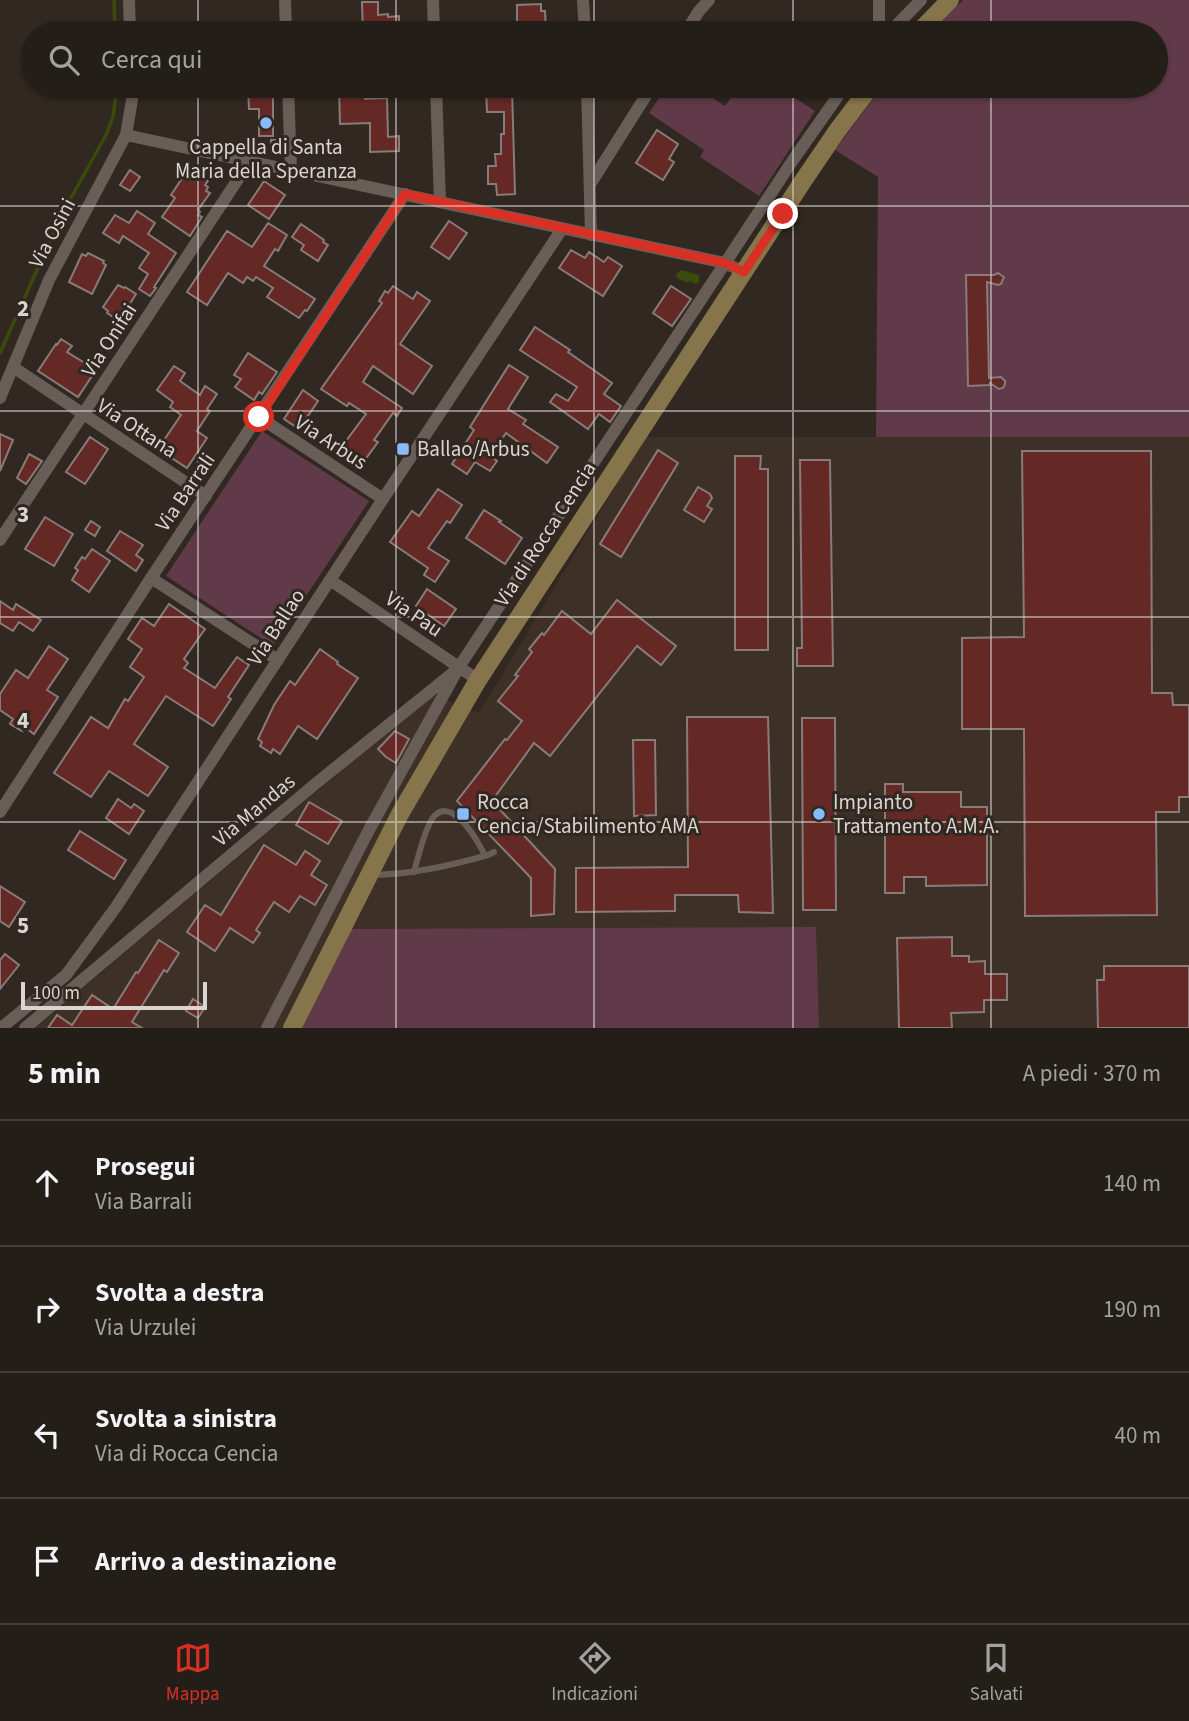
<!DOCTYPE html>
<html lang="it">
<meta charset="utf-8">
<style>
body{margin:0;font-family:"Source Sans 3",sans-serif;background:#302b26;color:#f1f3f6}
.scale{position:absolute;left:21px;bottom:18px;width:186px;box-sizing:border-box;padding-left:7px;border:4px solid #dbd5d1;border-top:0;font-size:19px;line-height:24px;white-space:nowrap;color:#dbd5d1;-webkit-text-stroke:5px #302821;paint-order:stroke}
.stop{position:absolute;width:21px;height:21px;margin:-16px;border:5px solid #d93025;border-radius:50%;background:#fff}
.stop.end{background:#d93025;border-color:#fff;box-shadow:0 2px 7px #0008}
.list{margin:0;padding:0;list-style:none}
h2{display:flex;justify-content:space-between;align-items:center;height:91px;margin:0;padding:0 28px;font-size:30px}
h2 small{font-size:23px;font-weight:400;color:#a3a2a2}
.list li{display:grid;grid-template-columns:46px 1fr auto;gap:21px;align-items:center;box-sizing:border-box;height:126px;padding:0 28px;border-top:2px solid #413c38}
.list b{display:block;font-size:26px;white-space:nowrap}
.list p{margin:0;font-size:23px;white-space:nowrap;color:#a3a2a2}
.list em{font-size:23px;font-style:normal;color:#a3a2a2}
.icon{flex:none;width:38px;height:38px;fill:none;stroke:currentColor;stroke-width:2;stroke-linecap:round;stroke-linejoin:round}
.map{position:relative;flex:none;width:1189px;height:1028px;overflow:hidden}
.search{position:absolute;background:#241e19;box-shadow:0 2px 5px #0004;left:21px;right:21px;top:21px;height:77px;display:flex;align-items:center;gap:18px;box-sizing:border-box;padding:0 24px;border-radius:38px;color:#a3a2a2;font-size:26px}
.sheet{height:595px;background:#241e19}
nav{display:flex;justify-content:space-around;align-items:center;box-sizing:border-box;height:98px;border-top:2px solid #413c38;background:#241e19;font-size:19px;color:#a3a2a2}
nav a{display:grid;justify-items:center;gap:4px}
nav .on{color:#d93025}
.map>svg:first-child{display:block}
.built{fill:#3d3026}
.green{fill:#613a4a}
.water{fill:#3a4b0c}
.lines{fill:none;stroke-linecap:round;stroke-linejoin:round}
.stream{stroke:#3a4b0c;stroke-width:3.5}
.building{fill:#642925;stroke:#887b79;stroke-width:2}
.service{stroke:#685e57;stroke-width:6}
.minor{stroke:#685e57;stroke-width:12}
.secondary{stroke:#86744a;stroke-width:18}
.route{stroke:#d93025;stroke-width:9}
.grid{fill:none;stroke:#dbd5d1;stroke-width:2;stroke-opacity:0.55}
.poi-dot{fill:#88bbfc;stroke:#302821;stroke-width:2.5}
.labels{text-anchor:middle;stroke-width:6;stroke-linejoin:round;paint-order:stroke}
.poi-label{font-size:21px;fill:#dbd5d1;stroke:#302821;text-anchor:start}
.street-label{font-size:21px;fill:#dbd5d1;stroke:#302821}
.grid-label{font-size:23px;text-anchor:middle;font-weight:bold;fill:#dbd5d1;stroke:#302821;stroke-width:6;stroke-linejoin:round;paint-order:stroke}
</style>
<div class="map">
<svg width="1189" height="1028" viewBox="0 0 1189 1028">
<rect width="100%" height="100%" fill="#302821"/>
<polygon class="built" points="645,437 1189,437 1189,1028 819,1028 815,927 301,1028 35,1028 432,695 479,713"/>
<g class="green">
<polygon points="963,0 1189,0 1189,437 876,437 878,177 835,150 883,86 1156,86 1156,33 931,33"/>
<polygon points="667,86 694,86 725,106 739,86 777,86 815,111 759,196 700,157 704,150 649,113"/>
<polygon points="262,431 369,501 273,646 166,576"/>
<polygon points="816,927 819,1028 301,1028 350,929"/>
</g>
<polygon class="water" points="682,270 699,275 699,281 697,284 693,283 692,281 686,282 677,278 676,276 678,272"/>
<g class="lines">
<g class="stream">
<polyline points="114,0 115,33"/>
<polyline points="0,353 62,214 106,135 113,117 117,86"/>
</g>
</g>
<g class="building">
<polygon points="362,2 378,2 378,15 388,14 388,17 399,16 399,29 391,29 391,32 380,32 380,33 363,33"/>
<polygon points="541,4 541,11 545,11 546,33 517,33 517,5"/>
<polygon points="248,86 273,86 273,136 259,136 259,109 249,109"/>
<polygon points="339,86 364,86 365,99 387,98 388,137 399,136 399,151 370,152 370,123 340,124"/>
<polygon points="486,88 512,88 515,194 497,195 496,184 488,184 488,166 496,166 495,154 501,154 501,134 504,134 504,112 487,112"/>
<polygon points="657,130 678,144 669,159 674,162 663,180 636,163"/>
<rect x="271" y="140" width="9" height="12"/>
<polygon points="189,168 208,181 205,185 208,187 206,191 210,193 198,210 200,212 198,215 202,217 190,236 162,217 175,198 171,195"/>
<polygon points="130,170 140,177 130,191 120,185"/>
<polygon points="264,181 285,195 269,219 248,205"/>
<polygon points="137,211 155,223 148,234 176,253 154,287 156,288 150,296 139,289 148,274 139,268 149,253 123,236 119,243 103,233 115,215 129,223"/>
<polygon points="449,221 467,233 449,259 431,247"/>
<polygon points="268,223 287,235 278,251 275,249 264,266 315,299 307,311 305,310 299,318 267,297 273,288 256,277 253,281 247,277 243,283 228,273 207,305 187,292 227,231 252,247"/>
<polygon points="301,224 324,240 323,242 328,245 318,261 301,250 304,245 292,237"/>
<polygon points="571,250 585,258 589,252 604,262 608,257 622,266 603,296 559,268"/>
<polygon points="88,253 104,261 103,263 106,265 92,294 69,282 82,254 86,256"/>
<polygon points="998,273 1004,277 1001,284 998,285 987,282 989,378 1001,377 1005,381 1005,384 1003,388 999,389 990,383 990,385 968,386 966,275 994,275"/>
<polygon points="118,285 124,288 125,287 136,294 119,321 107,313 108,311 103,307"/>
<polygon points="393,286 413,299 417,292 430,301 400,344 432,366 413,394 373,366 363,382 402,408 397,416 393,413 374,440 378,442 361,465 340,449 366,414 349,403 347,406 321,389 382,303 379,301 385,291 388,293"/>
<polygon points="671,286 691,299 672,326 653,313"/>
<polygon points="535,327 570,350 568,352 612,383 604,394 621,406 610,422 599,414 588,429 550,402 556,394 568,401 577,387 520,350"/>
<polygon points="61,339 72,346 67,352 96,370 78,397 38,371 56,344 57,345"/>
<polygon points="248,353 277,372 262,394 259,392 254,400 235,387 241,379 234,375"/>
<polygon points="509,365 528,377 508,409 526,420 523,424 558,447 547,463 506,433 491,456 497,461 490,471 475,462 467,474 452,464 474,430 470,427"/>
<polygon points="174,366 185,373 180,381 200,395 205,386 217,394 207,409 210,411 197,431 207,438 187,468 158,449 181,415 170,407 173,402 157,390"/>
<polygon points="303,390 318,401 299,429 284,419"/>
<polygon points="0,434 13,440 0,471"/>
<polygon points="90,437 108,449 85,484 66,472"/>
<polygon points="658,450 678,463 621,557 600,544"/>
<polygon points="1022,451 1151,451 1152,693 1172,693 1173,705 1189,705 1189,797 1179,797 1179,812 1156,812 1157,915 1025,916 1024,729 962,729 962,638 1024,637"/>
<polygon points="29,454 42,461 26,484 17,478"/>
<polygon points="735,456 761,456 760,469 768,469 768,650 735,650"/>
<polygon points="800,460 830,460 833,666 797,666 797,648 802,648"/>
<polygon points="698,487 710,494 712,498 707,506 712,509 704,522 684,510"/>
<polygon points="438,489 462,505 450,523 447,521 428,548 449,561 435,582 424,575 428,568 390,542 412,511 419,516"/>
<polygon points="484,510 501,521 499,522 522,538 505,564 466,538"/>
<polygon points="45,517 73,534 54,566 25,549"/>
<polygon points="91,521 100,527 95,536 85,530"/>
<polygon points="120,531 143,545 136,555 143,560 136,571 107,551"/>
<polygon points="92,549 110,561 89,592 72,580 78,570 75,568 82,557 85,559"/>
<polygon points="427,589 456,609 444,626 416,606"/>
<polygon points="617,600 676,646 661,665 637,646 550,756 534,743 492,801 555,869 554,914 531,916 531,878 457,801 505,739 507,740 522,721 498,701 518,676 515,675 532,652 529,649 542,633 544,635 562,611 591,634"/>
<polygon points="0,601 13,610 16,604 41,620 33,631 19,622 13,631 0,623"/>
<polygon points="169,604 205,629 184,659 188,663 184,668 215,688 237,657 249,665 228,697 231,699 213,726 166,696 134,744 168,767 148,796 109,771 91,797 54,773 91,717 108,728 125,699 128,701 144,677 130,667 142,649 128,639 142,618 154,626"/>
<polygon points="49,646 68,659 47,690 58,697 34,734 24,727 22,731 10,724 13,719 0,710 0,694 16,670 28,678"/>
<polygon points="320,649 338,662 337,664 358,678 317,739 298,726 280,754 273,749 271,753 260,746 262,742 258,739 274,705 290,681 295,685"/>
<polygon points="687,717 768,717 773,913 739,912 738,895 675,895 675,911 576,912 576,868 688,867"/>
<polygon points="802,718 835,718 836,910 803,910"/>
<polygon points="395,731 409,739 396,763 386,757 378,749"/>
<polygon points="633,740 655,740 656,815 634,816"/>
<polygon points="885,784 903,784 903,792 961,792 961,807 987,807 987,885 926,886 926,877 904,877 904,893 885,893"/>
<polygon points="118,799 131,808 134,804 144,811 129,834 106,818"/>
<polygon points="309,802 342,821 328,844 296,825"/>
<polygon points="80,831 126,860 114,879 68,850"/>
<polygon points="264,845 296,865 305,851 320,861 311,875 327,885 315,905 300,896 289,912 274,902 256,930 260,933 253,943 230,928 215,951 187,932 205,905 221,915"/>
<polygon points="0,886 25,902 9,927 0,921"/>
<polygon points="952,937 952,956 969,956 969,962 985,961 985,974 1007,974 1007,1000 984,1000 984,1012 951,1013 952,1028 899,1028 897,938"/>
<polygon points="159,940 179,953 167,972 164,970 132,1022 142,1028 48,1028 57,1015 72,1025 92,995 113,1009 136,972 138,973"/>
<polygon points="5,954 19,965 0,989 0,960"/>
<polygon points="1104,966 1189,966 1189,1028 1098,1028 1097,980 1104,980"/>
<polygon points="193,999 205,1007 198,1018 186,1011"/>
</g>
<g class="lines">
<g class="service">
<path d="M 414,872 C 419,855 423,834 432,819 C 450,792 479,842 485,856"/>
<path d="M 373,875 C 413,874 450,866 488,855 L 494,852"/>
</g>
<g class="minor">
<polyline points="129,0 130,33"/>
<polyline points="285,0 286,33"/>
<polyline points="433,0 434,33"/>
<polyline points="583,0 585,33"/>
<polyline points="685,33 699,11 709,0"/>
<polyline points="879,33 879,0"/>
<polyline points="889,33 921,0"/>
<polyline points="288,86 291,169"/>
<polyline points="436,86 440,202"/>
<polyline points="587,86 591,235"/>
<polyline points="126,135 725,263 744,272"/>
<polyline points="591,183 652,86"/>
<polyline points="13,367 206,496"/>
<polyline points="0,398 49,280 126,135 132,100 131,86"/>
<polyline points="259,417 383,499"/>
<polyline points="0,540 250,161"/>
<polyline points="151,578 278,660"/>
<polyline points="330,580 478,680"/>
<polyline points="0,812 151,578 405,194"/>
<polyline points="1,1028 66,975 116,907 383,499 562,229"/>
<polyline points="25,1028 314,785 454,672"/>
<polyline points="267,1028 370,828 459,667 793,160 845,86"/>
</g>
<g class="secondary">
<polyline points="918,33 950,0"/>
<polyline points="292,1028 400,814 478,680 803,181 837,131 871,86"/>
</g>
</g>
<g class="lines">
<polyline class="route" points="259,417 405,194 725,263 744,272 783,214"/>
</g>
<path class="grid" d="M 198,0 L 198,33M 396,0 L 396,33M 594,0 L 594,33M 793,0 L 793,33M 991,0 L 991,33M 198,86 L 198,1028M 396,86 L 396,1028M 594,86 L 594,1028M 793,86 L 793,1028M 991,86 L 991,1028M 0,206 L 1189,206M 0,411 L 1189,411M 0,617 L 1189,617M 0,822 L 1189,822"/>
<g class="poi-dot">
<circle cx="266" cy="123" r="7"/>
<rect x="396" y="442" width="14" height="14" rx="3.5"/>
<rect x="456" y="807" width="14" height="14" rx="3.5"/>
<circle cx="819" cy="814" r="7"/>
</g>
<g class="labels">
<g class="poi-label">
<text x="266" y="154" text-anchor="middle">Cappella di Santa<tspan x="266" dy="24">Maria della Speranza</tspan></text>
<text x="417" y="456">Ballao/Arbus</text>
<text x="477" y="809">Rocca<tspan x="477" dy="24">Cencia/Stabilimento AMA</tspan></text>
<text x="833" y="809">Impianto<tspan x="833" dy="24">Trattamento A.M.A.</tspan></text>
</g>
<g class="street-label">
<text transform="translate(52 233) rotate(-62)" y="7">Via Osini</text>
<text transform="translate(109 340) rotate(-57)" y="7">Via Onifai</text>
<text transform="translate(137 428) rotate(33)" y="7">Via Ottana</text>
<text transform="translate(331 442) rotate(33)" y="7">Via Arbus</text>
<text transform="translate(185 492) rotate(-56)" y="7">Via Barrali</text>
<text transform="translate(545 534) rotate(-57)" y="7">Via di Rocca Cencia</text>
<text transform="translate(414 614) rotate(34)" y="7">Via Pau</text>
<text transform="translate(276 627) rotate(-57)" y="7">Via Ballao</text>
<text transform="translate(254 810) rotate(-40)" y="7">Via Mandas</text>
</g>
</g>
<g class="grid-label">
<text x="23" y="316">2</text>
<text x="23" y="522">3</text>
<text x="23" y="728">4</text>
<text x="23" y="933">5</text>
</g>
</svg>
<div class="scale">100 m</div>
<div class="stop" style="left:259px;top:417px"></div>
<div class="stop end" style="left:783px;top:214px"></div>
<div class="search"><svg class="icon" aria-label="search" viewBox="0 0 24 24"><circle cx="10" cy="10" r="6"/><path d="M15 15l6 6"/></svg>Cerca qui</div>
</div>
<section class="sheet">
<h2>5 min<small>A piedi · 370 m</small></h2>
<ul class="list">
<li><svg class="icon" aria-label="ahead" viewBox="0 0 24 24"><path d="M12 20V5M6 11l6-6 6 6"/></svg><div><b>Prosegui</b><p>Via Barrali</p></div><em>140 m</em></li>
<li><svg class="icon" aria-label="right" viewBox="0 0 24 24"><path d="M7 20v-9h11M14 6l5 5-5 5"/></svg><div><b>Svolta a destra</b><p>Via Urzulei</p></div><em>190 m</em></li>
<li><svg class="icon" aria-label="left" viewBox="0 0 24 24"><path d="M17 20v-9H6M10 6l-5 5 5 5"/></svg><div><b>Svolta a sinistra</b><p>Via di Rocca Cencia</p></div><em>40 m</em></li>
<li><svg class="icon" aria-label="arrive" viewBox="0 0 24 24"><path d="M6 21V4h12l-3 4 3 4H6"/></svg><div><b>Arrivo a destinazione</b></div></li>
</ul>
</section>
<nav>
<a class="on"><svg class="icon" aria-label="map" viewBox="0 0 24 24"><path d="M3 6l6-2 6 2 6-2v14l-6 2-6-2-6 2zM9 4v14M15 6v14"/></svg>Mappa</a>
<a><svg class="icon" aria-label="directions" viewBox="0 0 24 24"><path d="M12 3l9 9-9 9-9-9zM9 14v-3h6M13 9l2 2-2 2"/></svg>Indicazioni</a>
<a><svg class="icon" aria-label="saved" viewBox="0 0 24 24"><path d="M7 4h10v16l-5-4-5 4z"/></svg>Salvati</a>
</nav>
